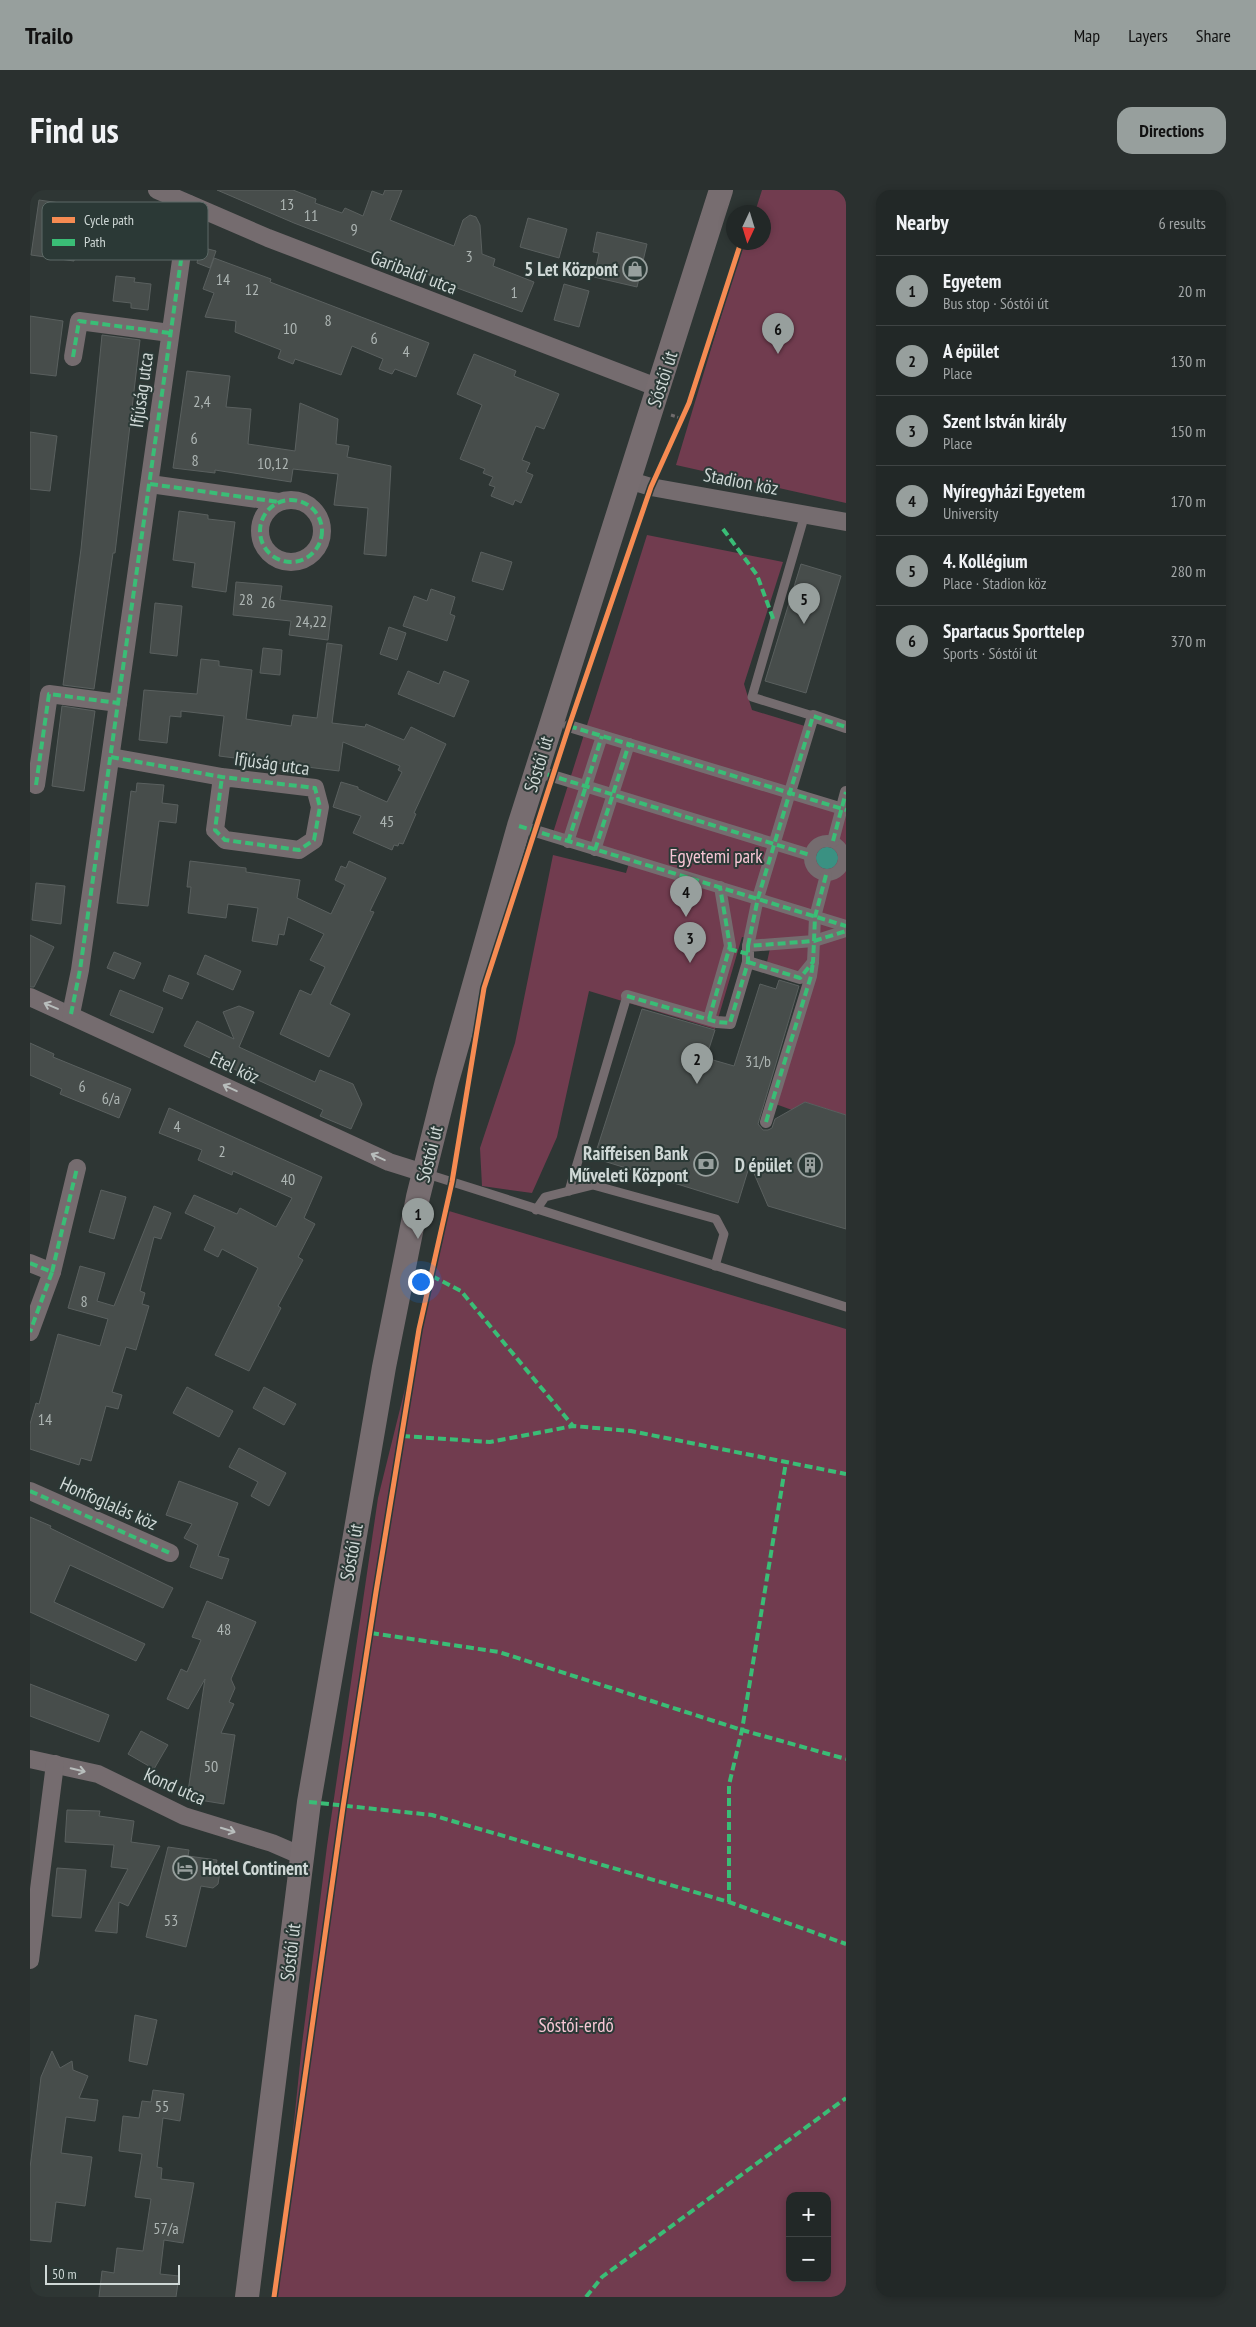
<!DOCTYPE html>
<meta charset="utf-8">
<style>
body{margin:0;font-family:"PT Sans Narrow",sans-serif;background:#2a302f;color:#f1f3f6}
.controls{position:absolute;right:15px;bottom:15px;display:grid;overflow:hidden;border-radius:10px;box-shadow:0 2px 8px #0003}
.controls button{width:45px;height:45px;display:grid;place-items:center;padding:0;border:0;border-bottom:1px solid #3f4444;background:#222827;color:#f1f3f6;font:25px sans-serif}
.compass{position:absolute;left:696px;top:15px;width:45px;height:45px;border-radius:50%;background:#222827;box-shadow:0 2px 8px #0003;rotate:184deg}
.scale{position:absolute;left:15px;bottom:12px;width:135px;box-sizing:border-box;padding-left:5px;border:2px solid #cfd8d6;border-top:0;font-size:14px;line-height:18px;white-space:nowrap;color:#cfd8d6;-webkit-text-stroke:4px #2b3936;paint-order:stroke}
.you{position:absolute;left:390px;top:1091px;width:18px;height:18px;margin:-12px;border:4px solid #fff;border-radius:50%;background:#1a73e8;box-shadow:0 0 0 8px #1a73e833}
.badge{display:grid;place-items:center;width:32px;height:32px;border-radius:50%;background:#979f9d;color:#111;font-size:16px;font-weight:700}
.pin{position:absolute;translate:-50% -41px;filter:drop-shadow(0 1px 2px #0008)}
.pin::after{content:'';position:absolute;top:26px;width:18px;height:15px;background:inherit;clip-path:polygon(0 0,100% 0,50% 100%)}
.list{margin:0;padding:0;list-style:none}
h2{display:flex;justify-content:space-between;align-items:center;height:65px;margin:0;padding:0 20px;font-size:21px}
h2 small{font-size:16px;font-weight:400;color:#a2a6a7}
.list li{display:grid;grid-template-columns:32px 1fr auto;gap:15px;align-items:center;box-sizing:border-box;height:70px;padding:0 20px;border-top:1px solid #3f4444}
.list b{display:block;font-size:19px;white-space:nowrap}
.list p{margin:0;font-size:16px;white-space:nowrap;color:#a2a6a7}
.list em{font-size:16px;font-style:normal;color:#a2a6a7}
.map{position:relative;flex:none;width:816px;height:2107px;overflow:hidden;border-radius:15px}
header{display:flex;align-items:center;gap:30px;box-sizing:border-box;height:70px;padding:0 25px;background:#979f9d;color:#111}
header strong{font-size:24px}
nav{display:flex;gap:28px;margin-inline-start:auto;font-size:18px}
.intro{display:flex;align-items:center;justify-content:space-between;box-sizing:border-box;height:120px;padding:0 30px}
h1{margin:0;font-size:35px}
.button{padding:12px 22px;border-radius:15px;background:#979f9d;color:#111;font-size:18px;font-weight:700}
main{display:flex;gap:30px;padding:0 30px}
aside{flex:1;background:#222827;border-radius:15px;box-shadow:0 2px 8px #0003}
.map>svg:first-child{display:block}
.green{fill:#713c4f;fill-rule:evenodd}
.water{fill:#3a9182}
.building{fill:#474d4b;stroke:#5a605f}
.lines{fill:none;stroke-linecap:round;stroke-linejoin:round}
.path{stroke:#6f6b6c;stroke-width:3;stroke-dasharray:4 2.5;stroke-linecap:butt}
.service{stroke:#756c6f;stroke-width:9}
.pedestrian{stroke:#756c6f;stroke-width:12}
.minor{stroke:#756c6f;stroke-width:18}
.secondary{stroke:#776d70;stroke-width:24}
.quiet{stroke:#3abd76;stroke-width:4;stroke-dasharray:8 4;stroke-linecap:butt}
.cycleway-casing{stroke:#2b3936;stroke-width:8}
.cycleway{stroke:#f68b52;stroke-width:5}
.oneway{stroke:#b8bdbc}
.labels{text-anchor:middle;stroke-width:4;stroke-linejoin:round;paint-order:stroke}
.number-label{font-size:16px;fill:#adb5b3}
.poi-label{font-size:19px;font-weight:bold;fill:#cfd8d6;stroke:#2b3936;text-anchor:end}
.street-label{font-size:19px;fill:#cfd8d6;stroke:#2b3936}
.park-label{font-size:19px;fill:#f7c6d5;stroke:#2b3936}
.key{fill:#2b3936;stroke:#5c6966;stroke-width:1}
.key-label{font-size:14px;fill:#cfd8d6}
</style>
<header>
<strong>Trailo</strong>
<nav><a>Map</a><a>Layers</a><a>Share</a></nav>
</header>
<div class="intro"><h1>Find us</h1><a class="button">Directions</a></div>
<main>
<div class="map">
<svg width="816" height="2107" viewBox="0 0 816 2107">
<rect width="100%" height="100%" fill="#2e3634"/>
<g class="green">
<polygon points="732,0 816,0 816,313 646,275 713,53 734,52 734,22 725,22"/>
<polygon points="617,345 753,372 714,494 722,520 778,537 760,600 816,623 816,925 775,912 762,920 740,912 775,795 737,772 741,754 712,747 685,839 559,801 527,947 502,1003 452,996 450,958 485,853 523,665 596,683 600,670 522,646"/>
<path d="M 419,1021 L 816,1139 L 816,2107 L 246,2107 L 272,1854 L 297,1656 L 348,1308 ZM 760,2006 L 797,2006 L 797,2088 L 760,2088 Z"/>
</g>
<circle class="water" cx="797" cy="668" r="11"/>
<g class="building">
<polygon points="187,0 263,0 286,9 285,13 312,23 315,18 333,26 342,1 353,5 355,0 372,0 360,30 424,56 433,30 440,25 446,27 450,35 452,64 465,69 463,76 504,92 492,122 411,92 412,90 264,33"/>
<polygon points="9,10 51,16 44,71 1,65"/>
<polygon points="498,28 537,39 529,68 490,57"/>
<polygon points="567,42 617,54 607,97 564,87 569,63 563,62"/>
<polygon points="170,57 186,61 180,78 167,73"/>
<polygon points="184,68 241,89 240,92 399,153 386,187 365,179 362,184 349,179 353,169 322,156 311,185 265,169 263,174 248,168 251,160 205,142 206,131 175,127 184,103 173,99"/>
<polygon points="86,86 105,88 104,92 121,94 118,120 101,118 101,113 83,111"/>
<polygon points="534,94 559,101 549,137 524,130"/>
<polygon points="0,126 33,131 26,186 0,183"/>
<polygon points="72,145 110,150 85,363 83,363 64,499 33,495 51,359"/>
<polygon points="444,164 486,181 484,186 529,204 514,239 506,236 492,270 500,273 496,282 503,285 491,313 485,310 483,315 461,306 465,297 459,295 463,287 453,283 455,279 430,269 452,215 427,204"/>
<polygon points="157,181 200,186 196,217 221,219 218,254 265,261 270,213 308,229 306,254 319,256 317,267 361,276 356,366 334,364 338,318 304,315 308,284 263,279 261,292 185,280 185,283 143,278"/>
<polygon points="0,242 27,246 20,301 0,299"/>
<polygon points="149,321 178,325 178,329 205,332 196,402 162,397 165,373 143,370"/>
<polygon points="451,362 482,372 473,400 442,391"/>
<polygon points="771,374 811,386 776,503 735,491"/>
<polygon points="206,392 252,396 250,410 302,416 298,450 259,445 261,431 203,425"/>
<polygon points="401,399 425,407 420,424 425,426 417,451 373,436 384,406 397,411"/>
<polygon points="125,413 152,416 147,466 120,463"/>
<polygon points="359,437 376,443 367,470 350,464"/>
<polygon points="297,453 312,455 302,533 335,537 336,534 374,550 381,537 416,554 384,623 386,624 373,654 369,653 368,656 364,655 362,660 323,643 331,626 303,617 311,592 328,597 328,599 357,612 372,582 368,580 370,576 313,552 309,581 189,566 194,526 151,521 151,527 140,526 137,553 109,550 114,500 167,504 171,469 189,471 189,476 222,480 216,529 261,536 263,525 287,528"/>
<polygon points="233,458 252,460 250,485 230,483"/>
<polygon points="378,481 409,494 414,481 439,491 424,527 368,504"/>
<polygon points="32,516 65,521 54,601 22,596"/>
<polygon points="107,593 134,595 132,613 148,615 146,633 129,631 118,716 87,713 101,601 106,602"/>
<polygon points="160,671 216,678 216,682 270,690 267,708 301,724 315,695 305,690 311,676 316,678 319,671 356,688 340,721 344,722 300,814 320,824 299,867 250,844 270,800 281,805 295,777 280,770 294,744 258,727 254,745 249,744 247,755 222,751 228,718 198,714 196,728 158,723 161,697 157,697"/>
<polygon points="6,693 35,696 31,734 2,730"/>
<polygon points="0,745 24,757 4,797 0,797"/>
<polygon points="84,762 111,773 104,789 77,778"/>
<polygon points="175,765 211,781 203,800 167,784"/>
<polygon points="139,785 159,793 152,809 133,801"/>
<polygon points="749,790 769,796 728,934 733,940 738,940 742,938 745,929 775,912 816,925 816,1039 738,1016 720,974 708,1013 564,968 612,819 685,840 676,868 704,876 730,794 746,799"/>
<polygon points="90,800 133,818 123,843 80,825"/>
<polygon points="209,816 224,822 209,857 285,892 290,880 323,894 332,914 321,939 290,926 293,920 154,856 167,831 204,849 193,822"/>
<polygon points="0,853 24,864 23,867 101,899 89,928 30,904 32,899 0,885"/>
<polygon points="139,918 292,987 274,1028 285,1034 268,1067 273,1070 248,1116 251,1118 219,1181 185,1165 228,1078 192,1059 188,1067 174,1060 185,1037 155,1023 164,1005 207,1024 210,1018 246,1037 262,1008 203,981 202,985 168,970 172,960 129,943"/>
<polygon points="71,1000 96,1007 84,1049 59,1042"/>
<polygon points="124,1016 141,1023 131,1049 124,1047 110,1101 115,1103 112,1114 119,1116 106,1160 96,1157 82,1202 92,1205 88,1219 76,1216 61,1271 51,1268 49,1275 0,1259 0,1234 6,1213 9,1214 28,1144 70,1156 78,1129 38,1118 50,1076 75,1083 67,1111 84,1116"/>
<polygon points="157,1197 203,1221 189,1247 143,1223"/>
<polygon points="234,1197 266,1214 254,1235 223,1218"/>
<polygon points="209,1258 256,1283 239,1316 221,1306 228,1292 199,1277"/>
<polygon points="149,1291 208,1313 188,1366 199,1369 192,1389 160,1377 168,1355 154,1348 162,1334 136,1325"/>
<polygon points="0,1327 21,1336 20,1338 143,1398 133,1418 40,1375 24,1412 115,1454 106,1471 0,1422"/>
<polygon points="177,1411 226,1432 201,1489 205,1498 199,1512 204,1514 191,1543 205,1545 194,1614 157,1608 175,1489 158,1519 137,1509 151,1479 157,1482 171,1450 162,1447"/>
<polygon points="0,1494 79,1525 69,1552 0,1526"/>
<polygon points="111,1541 138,1555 124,1579 98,1564"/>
<polygon points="37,1620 70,1621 69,1626 104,1631 101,1652 130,1656 98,1716 89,1712 87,1743 65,1741 98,1679 81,1677 84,1655 35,1652"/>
<polygon points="138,1657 159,1660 158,1666 187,1670 186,1676 190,1682 188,1694 183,1698 171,1696 156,1757 116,1747"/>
<polygon points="27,1678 56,1680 51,1728 22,1726"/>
<polygon points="105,1825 127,1830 117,1875 99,1871"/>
<polygon points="22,1861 30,1878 42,1871 43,1880 58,1886 49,1908 68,1910 65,1931 36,1927 31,1963 62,1967 55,2016 26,2012 21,2052 0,2050 0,1978 11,1887"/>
<polygon points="123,1900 154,1904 150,1931 133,1928 127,1977 132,1978 131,1989 164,1993 153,2053 134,2050 130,2084 149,2086 146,2107 69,2107 72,2081 84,2083 87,2058 113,2061 121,2009 105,2007 112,1964 89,1961 93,1926 109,1928 112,1911 121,1912"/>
</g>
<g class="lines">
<polyline class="path" points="641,225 653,229"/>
<g class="service">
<polyline points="775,324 722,507 783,526"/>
<polyline points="394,983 816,1117"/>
<polyline points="539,1001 597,806"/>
<polyline points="506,1020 515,1007 563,995 686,1029 694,1044 685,1076"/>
</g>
<g class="pedestrian">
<polyline points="539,536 816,620"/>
<polyline points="506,581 780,665"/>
<polyline points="489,636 816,736"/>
<circle cx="797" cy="668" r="17"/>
<polyline points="803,651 816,602"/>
<polyline points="538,652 572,546"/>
<polyline points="565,660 599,554"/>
<polyline points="718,756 728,708 783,526 816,537"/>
<polyline points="718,772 770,788 783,772 784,751 816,741"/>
<polyline points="597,806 687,832 700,833 718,772 718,756 784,751 785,727 796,685"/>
<polyline points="679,829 700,756 690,697"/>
<polyline points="736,932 781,786 783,772"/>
</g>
<g class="minor">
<polyline points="127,0 238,48 629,198"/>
<polyline points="43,167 49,131 140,143"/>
<polyline points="598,290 621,297 816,332"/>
<polyline points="120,294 249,312"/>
<circle cx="261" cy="341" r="31"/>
<polyline points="81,567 192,587 285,598 290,617 284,650 269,660 195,650 185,640 192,587"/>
<polyline points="6,595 19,504 88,513"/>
<polyline points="0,807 359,972 394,983"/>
<polyline points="41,824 50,780 159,14"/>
<polyline points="0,1073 22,1082 0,1142"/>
<polyline points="22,1082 47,978"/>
<polyline points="0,1301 140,1363"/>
<polyline points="0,1569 68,1584 154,1626 242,1653 272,1666"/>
<polyline points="0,1770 25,1574"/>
</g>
<polyline class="secondary" points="217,2107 279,1612 354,1177 388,1007 417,891 489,636 691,0"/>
<g class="quiet">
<polyline points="43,167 49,131 140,143"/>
<polyline points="120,294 249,312"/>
<circle cx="261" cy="341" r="31"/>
<polyline points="693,339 727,385 744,431"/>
<polyline points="539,536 816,620"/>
<polyline points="81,567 192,587 285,598 290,617 284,650 269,660 195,650 185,640 192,587"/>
<polyline points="506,581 780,665"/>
<polyline points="6,595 19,504 88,513"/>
<polyline points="489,636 816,736"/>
<polyline points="803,651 816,602"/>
<polyline points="538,652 572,546"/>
<polyline points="565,660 599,554"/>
<polyline points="718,756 728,708 783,526 816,537"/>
<polyline points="699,759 718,764"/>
<polyline points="718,772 770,788 783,772 784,751 816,741"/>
<polyline points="597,806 687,832 700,833 718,772 718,756 784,751 785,727 796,685"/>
<polyline points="41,824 50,780 159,14"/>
<polyline points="679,829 700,756 690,697"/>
<polyline points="736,932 781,786 783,772"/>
<polyline points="0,1073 22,1082 0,1142"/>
<polyline points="22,1082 47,978"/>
<polyline points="402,1086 431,1101 543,1236"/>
<polyline points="372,1246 460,1252 543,1236 601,1241 816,1284"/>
<polyline points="0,1301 140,1363"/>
<polyline points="341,1443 469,1462 712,1540 816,1569"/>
<polyline points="279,1612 402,1625 699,1712 816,1754"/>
<polyline points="699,1712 699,1595 712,1540 756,1272"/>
<polyline points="556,2107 572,2087 816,1908"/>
</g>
<g class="cycleway-casing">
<polyline id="cycleway" points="244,2107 313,1617 346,1402 389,1139 422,992 454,798 539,536 621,297 659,213 711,52"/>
</g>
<use href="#cycleway" class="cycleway"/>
</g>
<defs><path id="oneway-shaft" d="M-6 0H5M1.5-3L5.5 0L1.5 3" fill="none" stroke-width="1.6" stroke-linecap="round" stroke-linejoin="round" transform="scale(1.25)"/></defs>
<g class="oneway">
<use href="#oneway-shaft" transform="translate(21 816) rotate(-157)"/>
<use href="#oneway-shaft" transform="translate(200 898) rotate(-155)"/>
<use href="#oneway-shaft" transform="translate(348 967) rotate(-155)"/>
<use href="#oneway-shaft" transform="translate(48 1580) rotate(13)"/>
<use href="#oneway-shaft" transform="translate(198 1640) rotate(17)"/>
</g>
<defs>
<g id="shop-ring" transform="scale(1.25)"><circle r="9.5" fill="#2b3936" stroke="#979f9d" stroke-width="1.5"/><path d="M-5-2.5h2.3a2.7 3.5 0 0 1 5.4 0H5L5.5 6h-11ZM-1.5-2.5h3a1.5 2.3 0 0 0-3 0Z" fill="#979f9d"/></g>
<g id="bank-ring" transform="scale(1.25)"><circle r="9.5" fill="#2b3936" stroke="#979f9d" stroke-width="1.5"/><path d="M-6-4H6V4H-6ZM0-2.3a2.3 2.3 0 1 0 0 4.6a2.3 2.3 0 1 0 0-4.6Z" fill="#979f9d"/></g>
<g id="building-ring" transform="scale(1.25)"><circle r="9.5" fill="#2b3936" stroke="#979f9d" stroke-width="1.5"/><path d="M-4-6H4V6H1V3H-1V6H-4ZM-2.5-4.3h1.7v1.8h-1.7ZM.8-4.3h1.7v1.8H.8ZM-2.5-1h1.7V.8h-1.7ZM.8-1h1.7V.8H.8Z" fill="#979f9d"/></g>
<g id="hotel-ring" transform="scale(1.25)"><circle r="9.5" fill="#2b3936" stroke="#979f9d" stroke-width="1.5"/><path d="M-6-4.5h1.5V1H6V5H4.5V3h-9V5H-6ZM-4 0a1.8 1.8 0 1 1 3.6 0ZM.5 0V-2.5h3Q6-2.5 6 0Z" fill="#979f9d"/></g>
</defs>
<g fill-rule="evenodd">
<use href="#shop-ring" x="605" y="79"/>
<use href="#bank-ring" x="676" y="974"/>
<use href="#building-ring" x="780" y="975"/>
<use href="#hotel-ring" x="155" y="1678"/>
</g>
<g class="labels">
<g class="number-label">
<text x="257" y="20">13</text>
<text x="281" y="31">11</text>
<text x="324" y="45">9</text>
<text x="439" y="72">3</text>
<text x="193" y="95">14</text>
<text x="222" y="105">12</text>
<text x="484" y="108">1</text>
<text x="298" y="136">8</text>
<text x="260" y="144">10</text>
<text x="344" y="154">6</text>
<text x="376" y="167">4</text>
<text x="172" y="217">2,4</text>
<text x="164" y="254">6</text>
<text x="165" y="276">8</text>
<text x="243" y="279">10,12</text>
<text x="216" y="415">28</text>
<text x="238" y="418">26</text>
<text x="281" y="437">24,22</text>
<text x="357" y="637">45</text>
<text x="728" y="877">31/b</text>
<text x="52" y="902">6</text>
<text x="81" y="914">6/a</text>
<text x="147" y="942">4</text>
<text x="192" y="967">2</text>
<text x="258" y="995">40</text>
<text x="54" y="1117">8</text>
<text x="15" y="1235">14</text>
<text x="194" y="1445">48</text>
<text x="181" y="1582">50</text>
<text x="141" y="1736">53</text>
<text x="132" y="1922">55</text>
<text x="136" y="2044">57/a</text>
</g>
<g class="poi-label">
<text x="588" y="86">5 Let Központ</text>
<text x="658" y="970">Raiffeisen Bank<tspan x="658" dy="22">Műveleti Központ</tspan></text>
<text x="762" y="982">D épület</text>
<text x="172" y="1685" text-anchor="start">Hotel Continent</text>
</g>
<g class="street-label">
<text transform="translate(384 82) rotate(21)" y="7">Garibaldi utca</text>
<text transform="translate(632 189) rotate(-72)" y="7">Sóstói út</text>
<text transform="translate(111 200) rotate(-82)" y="7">Ifjúság utca</text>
<text transform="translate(711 291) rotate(11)" y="7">Stadion köz</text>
<text transform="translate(242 573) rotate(8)" y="7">Ifjúság utca</text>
<text transform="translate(508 574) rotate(-73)" y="7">Sóstói út</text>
<text transform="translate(205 877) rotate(25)" y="7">Etel köz</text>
<text transform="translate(399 964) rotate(-76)" y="7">Sóstói út</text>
<text transform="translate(79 1313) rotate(24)" y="7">Honfoglalás köz</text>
<text transform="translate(321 1362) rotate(-80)" y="7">Sóstói út</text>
<text transform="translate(145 1596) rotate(24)" y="7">Kond utca</text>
<text transform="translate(260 1762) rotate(-83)" y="7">Sóstói út</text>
</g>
<g class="park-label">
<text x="686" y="673">Egyetemi park</text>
<text x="546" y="1842">Sóstói-erdő</text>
</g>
</g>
<rect x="12" y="12" width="166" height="58" rx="8" class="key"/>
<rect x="22" y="27" width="23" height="6" fill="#f68b52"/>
<rect x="22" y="49" width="23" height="7" fill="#3abd76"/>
<g class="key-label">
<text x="54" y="35">Cycle path</text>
<text x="54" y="57">Path</text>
</g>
</svg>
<div class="controls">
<button>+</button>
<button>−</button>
</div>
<svg class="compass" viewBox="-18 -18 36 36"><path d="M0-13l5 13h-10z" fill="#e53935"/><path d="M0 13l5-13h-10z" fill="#a2a6a7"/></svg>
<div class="scale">50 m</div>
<div class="you"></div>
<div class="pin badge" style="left:388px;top:1049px">1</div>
<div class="pin badge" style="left:667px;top:894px">2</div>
<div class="pin badge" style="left:660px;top:773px">3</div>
<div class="pin badge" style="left:656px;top:727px">4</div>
<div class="pin badge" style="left:774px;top:434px">5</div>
<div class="pin badge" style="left:748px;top:164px">6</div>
</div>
<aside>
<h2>Nearby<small>6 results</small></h2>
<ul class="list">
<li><span class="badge">1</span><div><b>Egyetem</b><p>Bus stop · Sóstói út</p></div><em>20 m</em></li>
<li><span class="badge">2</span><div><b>A épület</b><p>Place</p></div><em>130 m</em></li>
<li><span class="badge">3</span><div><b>Szent István király</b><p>Place</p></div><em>150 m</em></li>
<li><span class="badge">4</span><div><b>Nyíregyházi Egyetem</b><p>University</p></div><em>170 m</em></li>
<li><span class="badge">5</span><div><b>4. Kollégium</b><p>Place · Stadion köz</p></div><em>280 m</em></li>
<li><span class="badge">6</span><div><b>Spartacus Sporttelep</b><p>Sports · Sóstói út</p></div><em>370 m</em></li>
</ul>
</aside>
</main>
